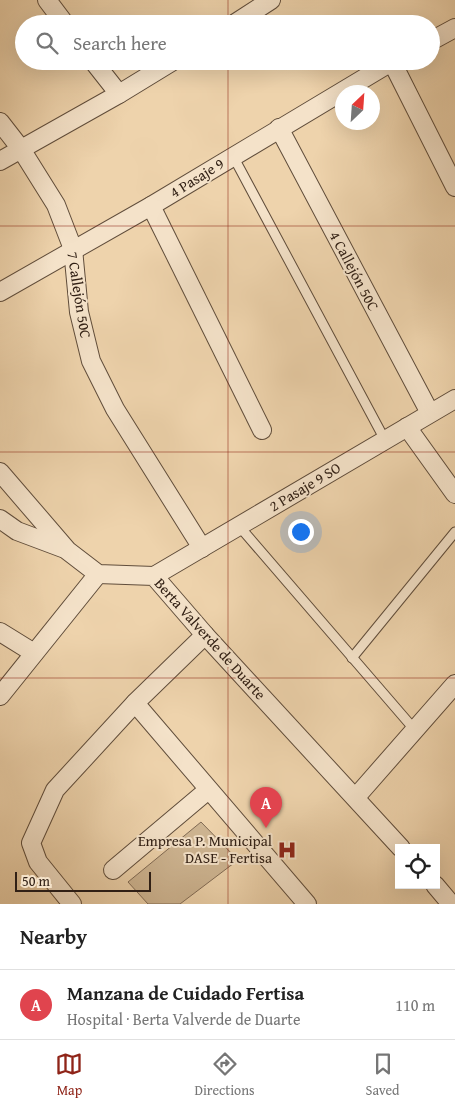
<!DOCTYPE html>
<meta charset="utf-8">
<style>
body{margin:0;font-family:"Gentium Book Plus",serif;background:#f6f6f6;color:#222}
.controls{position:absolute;right:15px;bottom:15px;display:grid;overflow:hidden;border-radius:0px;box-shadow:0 5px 20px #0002}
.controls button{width:45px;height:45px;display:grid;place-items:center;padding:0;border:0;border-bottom:1px solid #e0e0e0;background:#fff;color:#222;font:25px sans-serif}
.compass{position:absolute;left:335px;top:85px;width:45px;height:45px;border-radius:50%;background:#fff;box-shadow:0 5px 20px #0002;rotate:25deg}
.scale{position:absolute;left:15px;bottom:12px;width:136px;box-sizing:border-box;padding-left:5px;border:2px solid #312015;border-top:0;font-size:14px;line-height:18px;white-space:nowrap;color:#312015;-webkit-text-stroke:4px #f4e2c9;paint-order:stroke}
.you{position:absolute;left:300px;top:531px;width:18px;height:18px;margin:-12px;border:4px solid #fff;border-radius:50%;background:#1a73e8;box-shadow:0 0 0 8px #1a73e833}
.badge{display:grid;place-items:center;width:32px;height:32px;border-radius:50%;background:#8f2418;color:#fff;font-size:16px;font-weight:700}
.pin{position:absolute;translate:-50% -41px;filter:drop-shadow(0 1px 2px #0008)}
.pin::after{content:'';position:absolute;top:26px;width:18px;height:15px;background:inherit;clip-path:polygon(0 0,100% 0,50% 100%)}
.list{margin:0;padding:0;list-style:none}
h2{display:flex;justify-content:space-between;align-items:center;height:65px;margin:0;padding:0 20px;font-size:21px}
h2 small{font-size:16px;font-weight:400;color:#767676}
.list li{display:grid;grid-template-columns:32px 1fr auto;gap:15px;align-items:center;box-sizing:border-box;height:70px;padding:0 20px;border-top:1px solid #e0e0e0}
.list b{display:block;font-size:19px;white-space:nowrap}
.list p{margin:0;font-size:16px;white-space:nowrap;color:#767676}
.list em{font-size:16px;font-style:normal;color:#767676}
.icon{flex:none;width:28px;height:28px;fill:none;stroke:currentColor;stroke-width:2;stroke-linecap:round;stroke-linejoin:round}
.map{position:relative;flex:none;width:455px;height:904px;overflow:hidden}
.search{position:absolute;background:#fff;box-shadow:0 5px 20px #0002;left:15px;right:15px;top:15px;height:55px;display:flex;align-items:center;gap:12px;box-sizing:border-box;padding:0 18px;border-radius:28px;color:#767676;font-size:19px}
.sheet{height:135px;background:#fff}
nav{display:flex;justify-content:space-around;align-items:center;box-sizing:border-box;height:70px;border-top:1px solid #e0e0e0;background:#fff;font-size:14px;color:#767676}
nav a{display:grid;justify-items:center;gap:2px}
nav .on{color:#8f2418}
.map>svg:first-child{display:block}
.green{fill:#ceb592;stroke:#806a54}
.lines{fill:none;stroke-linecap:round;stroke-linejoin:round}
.service-casing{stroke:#604d3b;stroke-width:11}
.minor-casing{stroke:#604d3b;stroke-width:20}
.service{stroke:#f4e2c9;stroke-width:9}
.minor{stroke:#f4e2c9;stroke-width:18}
.grid{fill:none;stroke:#8f2418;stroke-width:1;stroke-opacity:0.55}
.labels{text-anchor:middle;stroke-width:4;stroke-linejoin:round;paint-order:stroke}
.street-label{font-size:15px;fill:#312015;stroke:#f4e2c9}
.poi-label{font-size:15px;fill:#312015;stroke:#f4e2c9;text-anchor:end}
</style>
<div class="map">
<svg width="455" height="904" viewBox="0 0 455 904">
<rect width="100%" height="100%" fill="#eed3ac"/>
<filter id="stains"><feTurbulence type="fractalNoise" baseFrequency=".004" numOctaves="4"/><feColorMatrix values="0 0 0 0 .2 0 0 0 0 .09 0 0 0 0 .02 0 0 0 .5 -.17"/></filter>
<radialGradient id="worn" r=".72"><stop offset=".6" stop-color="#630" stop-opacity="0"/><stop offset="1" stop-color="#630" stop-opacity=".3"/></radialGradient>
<polygon class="green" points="201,822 238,860 180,904 148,904 128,882"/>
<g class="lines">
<g class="service-casing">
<g id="service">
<polyline points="233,156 385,440"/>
<polyline points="239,526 414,729"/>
<polyline points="352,658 455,532"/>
</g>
</g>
<g class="minor-casing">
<g id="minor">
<polyline points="47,0 65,24"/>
<polyline points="234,24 271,0"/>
<polyline points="431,41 455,28"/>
<polyline points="93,61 119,94"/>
<polyline points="392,62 455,187"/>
<polyline points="0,122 21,149 56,205 73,249 79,312 91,361 115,409 202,548"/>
<polyline points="279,128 430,413"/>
<polyline points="0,161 119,94 173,61"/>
<polyline points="151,206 262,430"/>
<polyline points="0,292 151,206 393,61"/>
<polyline points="407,427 455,494"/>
<polyline points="0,472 68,551 98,574 154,576 205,635 401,848"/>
<polyline points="0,519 17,531 65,549"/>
<polyline points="154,576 455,399"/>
<polyline points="0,632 34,653"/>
<polyline points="0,696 98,574"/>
<polyline points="135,703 307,904"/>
<polyline points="356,797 455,684"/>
<polyline points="113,870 208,790"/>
<polyline points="435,885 451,904"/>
<polyline points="72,904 38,862 31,843 55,790 135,703 205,635"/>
</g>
</g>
<use href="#service" class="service"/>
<use href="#minor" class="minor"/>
</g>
<path class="grid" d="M 228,0 L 228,24M 228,61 L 228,904M 0,226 L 455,226M 0,452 L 455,452M 0,678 L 455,678"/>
<defs>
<g id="hospital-bare" transform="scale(1.5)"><path d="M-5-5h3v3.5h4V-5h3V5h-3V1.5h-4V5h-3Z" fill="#8f2418" stroke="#f4e2c9" stroke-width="2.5" paint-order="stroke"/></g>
</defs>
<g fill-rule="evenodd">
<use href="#hospital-bare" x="287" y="850"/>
</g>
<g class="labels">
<g class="street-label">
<text transform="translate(197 178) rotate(-32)" y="5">4 Pasaje 9</text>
<text transform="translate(354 271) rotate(62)" y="5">4 Callejón 50C</text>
<text transform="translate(79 295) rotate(81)" y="5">7 Callejón 50C</text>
<text transform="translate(305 487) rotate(-31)" y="5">2 Pasaje 9 SO</text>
<text transform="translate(210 639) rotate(48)" y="5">Berta Valverde de Duarte</text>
</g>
<g class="poi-label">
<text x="272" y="846">Empresa P. Municipal<tspan x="272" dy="17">DASE - Fertisa</tspan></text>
</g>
</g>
<rect width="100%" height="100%" filter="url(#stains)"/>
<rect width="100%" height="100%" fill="url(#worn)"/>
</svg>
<div class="controls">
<button><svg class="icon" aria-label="locate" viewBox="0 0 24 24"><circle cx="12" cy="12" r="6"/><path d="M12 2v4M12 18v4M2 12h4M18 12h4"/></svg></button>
</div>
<svg class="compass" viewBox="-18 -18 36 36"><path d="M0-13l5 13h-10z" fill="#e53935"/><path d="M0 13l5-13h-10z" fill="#767676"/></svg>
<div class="scale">50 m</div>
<div class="you"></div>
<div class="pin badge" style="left:266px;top:828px;background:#e0444e">A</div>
<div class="search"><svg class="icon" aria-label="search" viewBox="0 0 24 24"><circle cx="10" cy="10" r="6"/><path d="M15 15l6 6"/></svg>Search here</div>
</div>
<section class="sheet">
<h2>Nearby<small></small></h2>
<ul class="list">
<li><span class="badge" style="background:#e0444e">A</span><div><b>Manzana de Cuidado Fertisa</b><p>Hospital · Berta Valverde de Duarte</p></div><em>110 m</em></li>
</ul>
</section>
<nav>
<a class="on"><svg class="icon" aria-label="map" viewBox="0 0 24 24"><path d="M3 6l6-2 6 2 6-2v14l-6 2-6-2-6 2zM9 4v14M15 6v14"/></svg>Map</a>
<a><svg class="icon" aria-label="directions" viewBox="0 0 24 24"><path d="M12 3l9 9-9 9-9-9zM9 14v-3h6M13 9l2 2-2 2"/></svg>Directions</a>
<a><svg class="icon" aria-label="saved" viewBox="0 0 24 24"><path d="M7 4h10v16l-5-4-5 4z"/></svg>Saved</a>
</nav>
